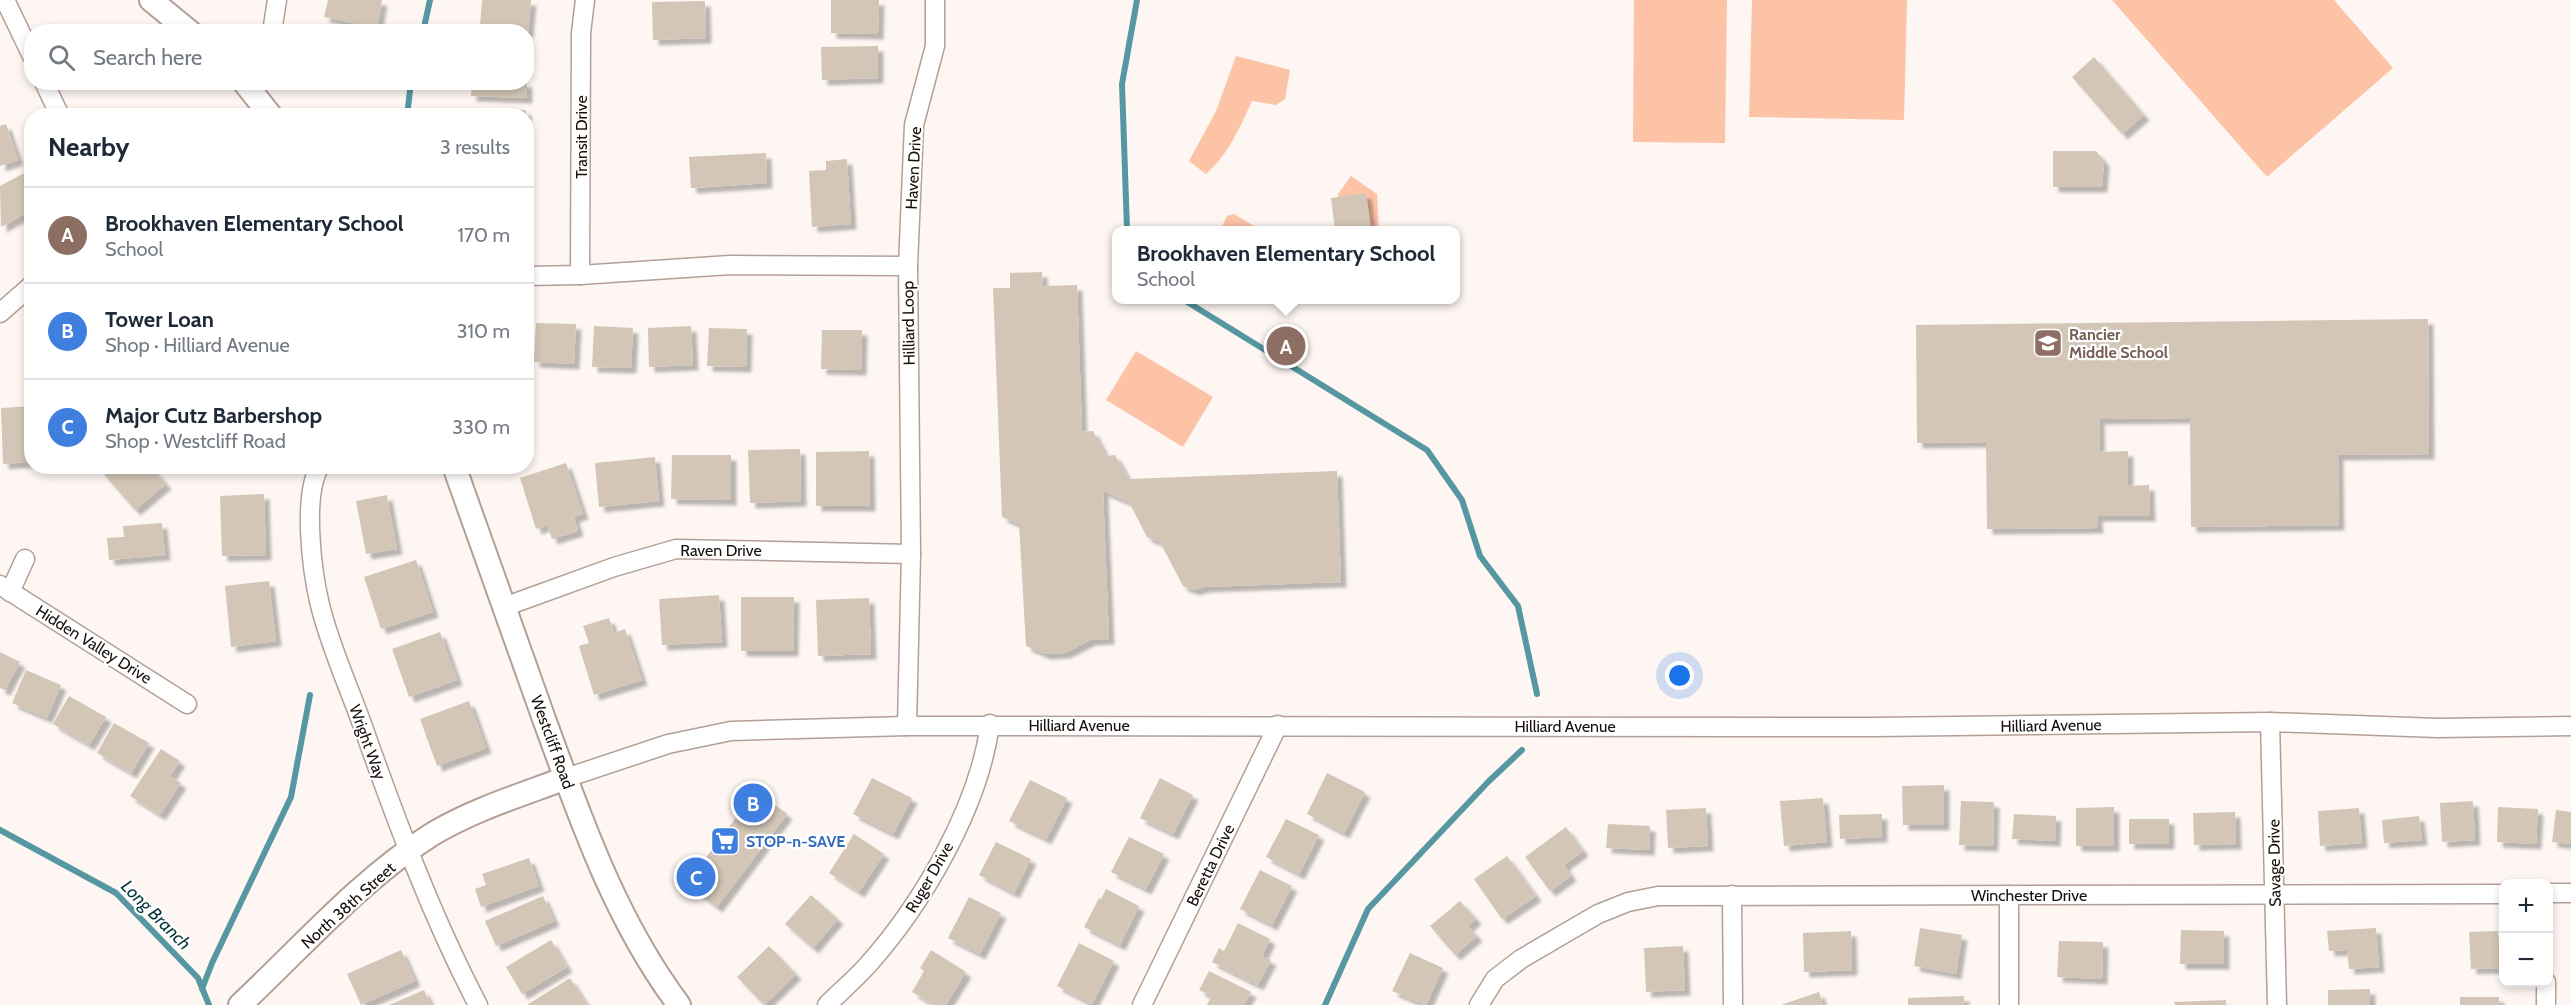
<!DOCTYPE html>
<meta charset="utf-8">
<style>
body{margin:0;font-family:Cabin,sans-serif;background:#f6f6f7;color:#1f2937}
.controls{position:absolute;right:18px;bottom:18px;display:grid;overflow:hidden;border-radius:12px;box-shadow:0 3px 9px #0003}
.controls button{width:54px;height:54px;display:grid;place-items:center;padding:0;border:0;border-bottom:2px solid #e0e1e3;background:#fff;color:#1f2937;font:30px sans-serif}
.you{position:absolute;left:1680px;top:676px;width:21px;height:21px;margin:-15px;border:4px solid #fff;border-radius:50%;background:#1a73e8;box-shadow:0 0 0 9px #1a73e833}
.badge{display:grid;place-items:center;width:39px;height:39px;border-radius:50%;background:#2e7060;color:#fff;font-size:20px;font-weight:700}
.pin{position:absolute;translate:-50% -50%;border:3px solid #fff;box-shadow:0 2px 6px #0006}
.popup{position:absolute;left:1112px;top:226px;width:348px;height:78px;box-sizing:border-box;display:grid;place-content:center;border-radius:12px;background:#fff;filter:drop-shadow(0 2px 4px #0005);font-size:20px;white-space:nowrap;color:#747a83}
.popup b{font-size:22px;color:#1f2937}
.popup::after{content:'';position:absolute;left:50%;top:100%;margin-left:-12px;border:12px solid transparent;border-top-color:#fff}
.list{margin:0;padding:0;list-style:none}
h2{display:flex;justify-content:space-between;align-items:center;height:78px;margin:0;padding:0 24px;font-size:26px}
h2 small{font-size:20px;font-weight:400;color:#747a83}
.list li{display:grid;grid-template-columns:39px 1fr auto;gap:18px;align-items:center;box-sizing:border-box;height:96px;padding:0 24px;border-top:2px solid #e0e1e3}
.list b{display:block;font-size:22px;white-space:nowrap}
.list p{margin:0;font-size:20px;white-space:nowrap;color:#747a83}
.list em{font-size:20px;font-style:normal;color:#747a83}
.icon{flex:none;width:33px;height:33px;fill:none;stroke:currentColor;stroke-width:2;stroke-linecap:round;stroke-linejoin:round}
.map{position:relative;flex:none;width:2571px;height:1005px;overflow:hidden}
.search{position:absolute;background:#fff;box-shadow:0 3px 9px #0003;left:24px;top:24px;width:510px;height:66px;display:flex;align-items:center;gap:15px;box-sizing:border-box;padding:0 21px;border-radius:24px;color:#747a83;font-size:22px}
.panel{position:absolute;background:#fff;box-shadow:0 3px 9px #0003;left:24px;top:108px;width:510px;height:366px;border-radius:24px}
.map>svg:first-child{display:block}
.green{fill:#fcc3a7}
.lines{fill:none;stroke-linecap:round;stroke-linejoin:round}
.stream{stroke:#5697a1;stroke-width:6}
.building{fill:#d3c6b7;filter:url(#shadow)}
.minor-casing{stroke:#b2a096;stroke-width:21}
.tertiary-casing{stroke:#b2a096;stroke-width:26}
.minor{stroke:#fff;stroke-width:18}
.tertiary{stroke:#fff;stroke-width:22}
.labels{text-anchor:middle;stroke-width:4.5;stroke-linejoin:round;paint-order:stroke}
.street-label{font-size:16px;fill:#160f0c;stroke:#fff}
.education-label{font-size:16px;font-weight:bold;fill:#785e54;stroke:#fff;text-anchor:start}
.shop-label{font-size:16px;font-weight:bold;fill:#366cbe;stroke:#fff;text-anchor:start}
.water-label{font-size:18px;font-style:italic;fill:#05353c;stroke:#fff}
</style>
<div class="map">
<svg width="2571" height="1005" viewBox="0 0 2571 1005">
<defs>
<filter id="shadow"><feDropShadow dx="5.5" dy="5.5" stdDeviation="1.5" flood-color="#0004"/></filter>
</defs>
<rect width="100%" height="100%" fill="#fef6f2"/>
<g class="green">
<polygon points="1634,0 1727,0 1725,143 1633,142"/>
<polygon points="1752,0 1907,0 1904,120 1749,117"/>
<polygon points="2112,0 2334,0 2393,68 2267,177"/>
<path d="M 1236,56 L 1290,70 L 1285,99 L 1276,105 L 1252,101 C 1240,127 1228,155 1206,174 L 1189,161 L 1216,111 Z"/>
<polygon points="1351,176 1377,194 1379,230 1342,230 1338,194"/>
<polygon points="1234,214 1261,230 1220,230 1227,216"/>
<polygon points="1136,351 1213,397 1183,447 1106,400"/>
</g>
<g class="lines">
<g class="stream">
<polyline points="423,32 430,0"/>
<polyline points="407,116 411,82"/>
<polyline points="1127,230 1122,84 1137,0"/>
<polyline points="1184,300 1427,450 1462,500 1480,556 1518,606 1537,694"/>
<polyline points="0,830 116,893 198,978 209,1005"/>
<polyline points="202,989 212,963 291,797 310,695"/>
<polyline points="1325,1005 1368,909 1489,781 1522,750"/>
</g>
</g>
<g class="building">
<polygon points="328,0 382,0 377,28 324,17"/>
<polygon points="482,0 531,0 528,32 480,27"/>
<polygon points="831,0 879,0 878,34 831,33"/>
<polygon points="705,1 706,38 653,40 652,2"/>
<polygon points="878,46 878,78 822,80 821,47"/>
<polygon points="2094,57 2144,115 2122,134 2072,77"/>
<polygon points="472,82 527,82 527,98 471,96"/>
<polygon points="526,110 526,116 468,116 468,111"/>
<polygon points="6,124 18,160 0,166 0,126"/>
<polygon points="2053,151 2096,151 2104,161 2102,187 2053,187"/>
<polygon points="766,153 767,183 691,188 689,157"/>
<polygon points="847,159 851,224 812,227 809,171 826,170 826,161"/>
<polygon points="30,170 32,210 1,227 0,186"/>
<polygon points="1366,193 1371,230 1335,230 1331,198"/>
<polygon points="1042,272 1043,286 1077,285 1082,432 1093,431 1106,456 1115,455 1128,479 1337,471 1341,582 1204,587 1194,590 1183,586 1160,542 1147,537 1129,502 1103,491 1109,639 1090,640 1065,653 1045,654 1026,646 1019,524 1002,517 993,288 1010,288 1010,273"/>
<polygon points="2428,319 2429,454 2338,455 2339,525 2191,527 2190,418 2099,419 2100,452 2128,451 2128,486 2149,485 2150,516 2097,516 2098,528 1987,529 1986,442 1917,443 1916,325"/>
<polygon points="536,323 576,324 574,364 534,362"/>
<polygon points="594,326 633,328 631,368 592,367"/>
<polygon points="691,326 693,365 649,367 648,328"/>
<polygon points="709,328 747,329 746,367 707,366"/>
<polygon points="822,330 862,330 861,370 821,369"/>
<polygon points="32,406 32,446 27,447 28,462 3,464 1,408"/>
<polygon points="800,449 801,501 750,503 748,450"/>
<polygon points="869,451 870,506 816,506 816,452"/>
<polygon points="672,455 731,455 731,500 671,499"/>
<polygon points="655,457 659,501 599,507 595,463"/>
<polygon points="566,463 583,514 574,517 578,531 552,539 547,525 536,529 520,478"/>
<polygon points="109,466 151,466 166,484 135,510 102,472"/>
<polygon points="264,494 266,555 222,556 220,496"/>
<polygon points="387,495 397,549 366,554 356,501"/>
<polygon points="162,523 165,555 109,560 107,538 124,537 123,526"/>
<polygon points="416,560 433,612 381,629 364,577"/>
<polygon points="269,581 276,641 231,647 225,586"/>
<polygon points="719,595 722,642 662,645 659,599"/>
<polygon points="741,597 794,597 793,651 741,651"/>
<polygon points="869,598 871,654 818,656 816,600"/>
<polygon points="609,618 614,633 625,629 642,680 594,695 579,646 589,643 583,626"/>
<polygon points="440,632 457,680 409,697 392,649"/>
<polygon points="0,652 20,662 5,690 0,688"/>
<polygon points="26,670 61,685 47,718 12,703"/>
<polygon points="69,696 106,717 89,745 53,724"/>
<polygon points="469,701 486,748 437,766 420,719"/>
<polygon points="114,723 149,743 131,773 97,753"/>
<polygon points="161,749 180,761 170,776 181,783 160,815 130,796"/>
<polygon points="1327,773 1365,792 1344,833 1307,814"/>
<polygon points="872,778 912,798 893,834 853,814"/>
<polygon points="1160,778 1193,795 1173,834 1140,818"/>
<polygon points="1030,780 1067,798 1046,839 1009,821"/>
<polygon points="1944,785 1944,825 1903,825 1902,786"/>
<polygon points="756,791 787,814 717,907 686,884"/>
<polygon points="1823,798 1827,842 1784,846 1780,801"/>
<polygon points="1961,801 1994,802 1993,846 1959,845"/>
<polygon points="2473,801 2475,840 2442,842 2440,803"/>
<polygon points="2114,807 2114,846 2076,846 2076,808"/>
<polygon points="2498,807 2538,809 2536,844 2497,842"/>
<polygon points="1706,808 1708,846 1668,848 1666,810"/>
<polygon points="2359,808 2362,843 2320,846 2318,811"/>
<polygon points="2556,810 2571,812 2571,844 2552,842"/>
<polygon points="2235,812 2236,844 2194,845 2193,813"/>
<polygon points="1882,814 1882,837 1840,839 1839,815"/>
<polygon points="2014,814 2056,816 2055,841 2012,839"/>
<polygon points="2419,816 2422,840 2384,843 2382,820"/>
<polygon points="1286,819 1319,835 1299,874 1266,857"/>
<rect x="2129" y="819" width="40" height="25"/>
<polygon points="1608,824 1650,826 1649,850 1606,848"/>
<polygon points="1566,827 1583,851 1564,865 1571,876 1550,891 1525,857"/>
<polygon points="854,834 884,854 859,892 829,873"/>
<polygon points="1129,837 1164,854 1146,889 1111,872"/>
<polygon points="996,842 1031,859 1014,893 979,875"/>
<polygon points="1507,856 1536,896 1502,919 1474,879"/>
<polygon points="529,858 539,886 481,907 475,889 486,885 482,874"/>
<polygon points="1260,870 1292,886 1272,925 1240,909"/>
<polygon points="1106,889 1139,906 1120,945 1084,927 1099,898 1101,899"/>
<polygon points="811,895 838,919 813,948 785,924"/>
<polygon points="543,896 554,921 496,946 485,921"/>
<polygon points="969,897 1001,913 980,954 948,938"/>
<polygon points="1460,901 1476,919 1468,926 1477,936 1455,955 1430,926"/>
<polygon points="1238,923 1270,939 1262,956 1271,960 1258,985 1212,962 1219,948 1224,951"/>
<polygon points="1920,928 1962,935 1956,974 1914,966"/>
<polygon points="2376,928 2379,967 2349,969 2347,950 2329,951 2327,931"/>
<polygon points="2181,930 2224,931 2224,964 2180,964"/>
<polygon points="1851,931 1852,970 1804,972 1803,933"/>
<polygon points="2498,931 2500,968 2471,969 2469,932"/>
<polygon points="551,940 567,967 522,994 506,967"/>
<polygon points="2059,941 2103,942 2102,979 2057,977"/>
<polygon points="1079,943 1114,961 1092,1004 1057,986"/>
<polygon points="769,946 796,974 764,1005 737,977"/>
<polygon points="1683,946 1685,990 1646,992 1644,948"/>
<polygon points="401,950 415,981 361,1005 347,974"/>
<polygon points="931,950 966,972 946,1005 934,1005 912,992 924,971 920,968"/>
<polygon points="1410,953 1443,968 1426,1005 1392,991"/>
<polygon points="1209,971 1251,992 1244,1005 1207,1005 1211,996 1199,990"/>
<polygon points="570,978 587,1005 527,1005"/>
<polygon points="2370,989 2370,1005 2328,1005 2328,990"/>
<polygon points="424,990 431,1005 389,1005"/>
<polygon points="1819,992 1823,1005 1781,1005"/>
<polygon points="1964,996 1964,1005 1908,1005 1908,998"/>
<rect x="2460" y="997" width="39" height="8"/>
<polygon points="2226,1000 2226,1005 2175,1005 2174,1002"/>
</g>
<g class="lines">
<g class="minor-casing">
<g id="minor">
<polyline points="5,0 32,56"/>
<polyline points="272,32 277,0"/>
<polyline points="44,82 60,116"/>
<polyline points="580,275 581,33 585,0"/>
<polyline points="526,276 580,275 730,265 908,266"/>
<polyline points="0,313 32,285"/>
<path d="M 320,466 C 302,495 312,572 320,605 C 330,646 348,685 362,724 C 396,820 431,915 478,1005"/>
<polyline points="0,585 187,704"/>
<polyline points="10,592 25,559"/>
<polyline points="504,607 614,567 676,549 911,554"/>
<polyline points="2270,722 2277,1005"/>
<polyline points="907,726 911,554 908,266 914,125 935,46 935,0"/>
<polyline points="566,778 668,744 731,731 907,726 1875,727 2270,722 2438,728 2571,726"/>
<polyline points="2548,893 2571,893"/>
<polyline points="1732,895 1733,1005"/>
<polyline points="2546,982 2546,1005"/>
<path d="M 827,1005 C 840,992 854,980 866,967 C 922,905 979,807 990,724"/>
<polyline points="1142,1005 1278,725"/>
<polyline points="1479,1005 1495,979 1521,959 1598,914 1628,902 1658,896 2504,894"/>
<polyline points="2009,1005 2009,895"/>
</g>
</g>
<g class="tertiary-casing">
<g id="tertiary">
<polyline points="151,0 190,32"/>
<polyline points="244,82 271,116"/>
<path d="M 454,466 C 484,551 514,635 544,719 C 580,817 615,920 679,1005"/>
<path d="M 240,1005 C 301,948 360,880 431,835 C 472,810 521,795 566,778"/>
</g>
</g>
<use href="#minor" class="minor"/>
<use href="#tertiary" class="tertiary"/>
</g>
<defs>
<g id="school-square" transform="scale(1.5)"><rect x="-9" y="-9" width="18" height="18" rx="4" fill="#8d6e63" stroke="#fff"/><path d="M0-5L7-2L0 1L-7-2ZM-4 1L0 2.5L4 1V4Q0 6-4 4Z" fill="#fff"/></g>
<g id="supermarket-square" transform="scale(1.5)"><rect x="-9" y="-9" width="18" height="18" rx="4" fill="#3f7fe0" stroke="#fff"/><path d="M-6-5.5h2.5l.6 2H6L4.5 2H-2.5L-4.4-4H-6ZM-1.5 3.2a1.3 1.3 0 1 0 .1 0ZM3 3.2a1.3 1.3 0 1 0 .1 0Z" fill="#fff"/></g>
</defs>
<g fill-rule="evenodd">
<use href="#school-square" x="2048" y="343"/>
<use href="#supermarket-square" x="725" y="841"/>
</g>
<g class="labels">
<g class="street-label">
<text transform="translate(581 137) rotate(-90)" y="6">Transit Drive</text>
<text transform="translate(913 168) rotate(-87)" y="6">Haven Drive</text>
<text transform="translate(908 323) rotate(-91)" y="6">Hilliard Loop</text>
<text x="721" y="556">Raven Drive</text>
<text transform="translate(94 644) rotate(32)" y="6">Hidden Valley Drive</text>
<text x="1079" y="731">Hilliard Avenue</text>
<text transform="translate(2051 725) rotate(-1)" y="6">Hilliard Avenue</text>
<text x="1565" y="732">Hilliard Avenue</text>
<text transform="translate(368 742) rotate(70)" y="6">Wright Way</text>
<text transform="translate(553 742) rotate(70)" y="6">Westcliff Road</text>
<text transform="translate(2274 863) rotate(-91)" y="6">Savage Drive</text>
<text transform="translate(1210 865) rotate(-64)" y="6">Beretta Drive</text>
<text transform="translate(929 877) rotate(-60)" y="6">Ruger Drive</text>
<text x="2029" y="901">Winchester Drive</text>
<text transform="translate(348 905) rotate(-42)" y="6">North 38th Street</text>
</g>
<g class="education-label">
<text x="2069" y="340">Rancier<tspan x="2069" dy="18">Middle School</tspan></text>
</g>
<g class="shop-label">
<text x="746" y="847">STOP-n-SAVE</text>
</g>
<g class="water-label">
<text transform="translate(156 915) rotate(45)" y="6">Long Branch</text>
</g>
</g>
</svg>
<div class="controls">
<button>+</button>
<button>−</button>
</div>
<div class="you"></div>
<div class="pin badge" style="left:1286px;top:346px;background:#8d6e63">A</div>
<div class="popup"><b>Brookhaven Elementary School</b>School</div>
<div class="pin badge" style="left:753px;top:803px;background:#3f7fe0">B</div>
<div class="pin badge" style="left:696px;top:877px;background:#3f7fe0">C</div>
<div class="search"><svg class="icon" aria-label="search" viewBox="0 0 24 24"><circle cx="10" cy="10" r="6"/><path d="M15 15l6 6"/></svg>Search here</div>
<section class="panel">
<h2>Nearby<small>3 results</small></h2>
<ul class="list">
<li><span class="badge" style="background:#8d6e63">A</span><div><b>Brookhaven Elementary School</b><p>School</p></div><em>170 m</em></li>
<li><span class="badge" style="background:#3f7fe0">B</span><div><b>Tower Loan</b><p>Shop · Hilliard Avenue</p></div><em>310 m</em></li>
<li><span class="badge" style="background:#3f7fe0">C</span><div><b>Major Cutz Barbershop</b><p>Shop · Westcliff Road</p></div><em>330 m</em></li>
</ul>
</section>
</div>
